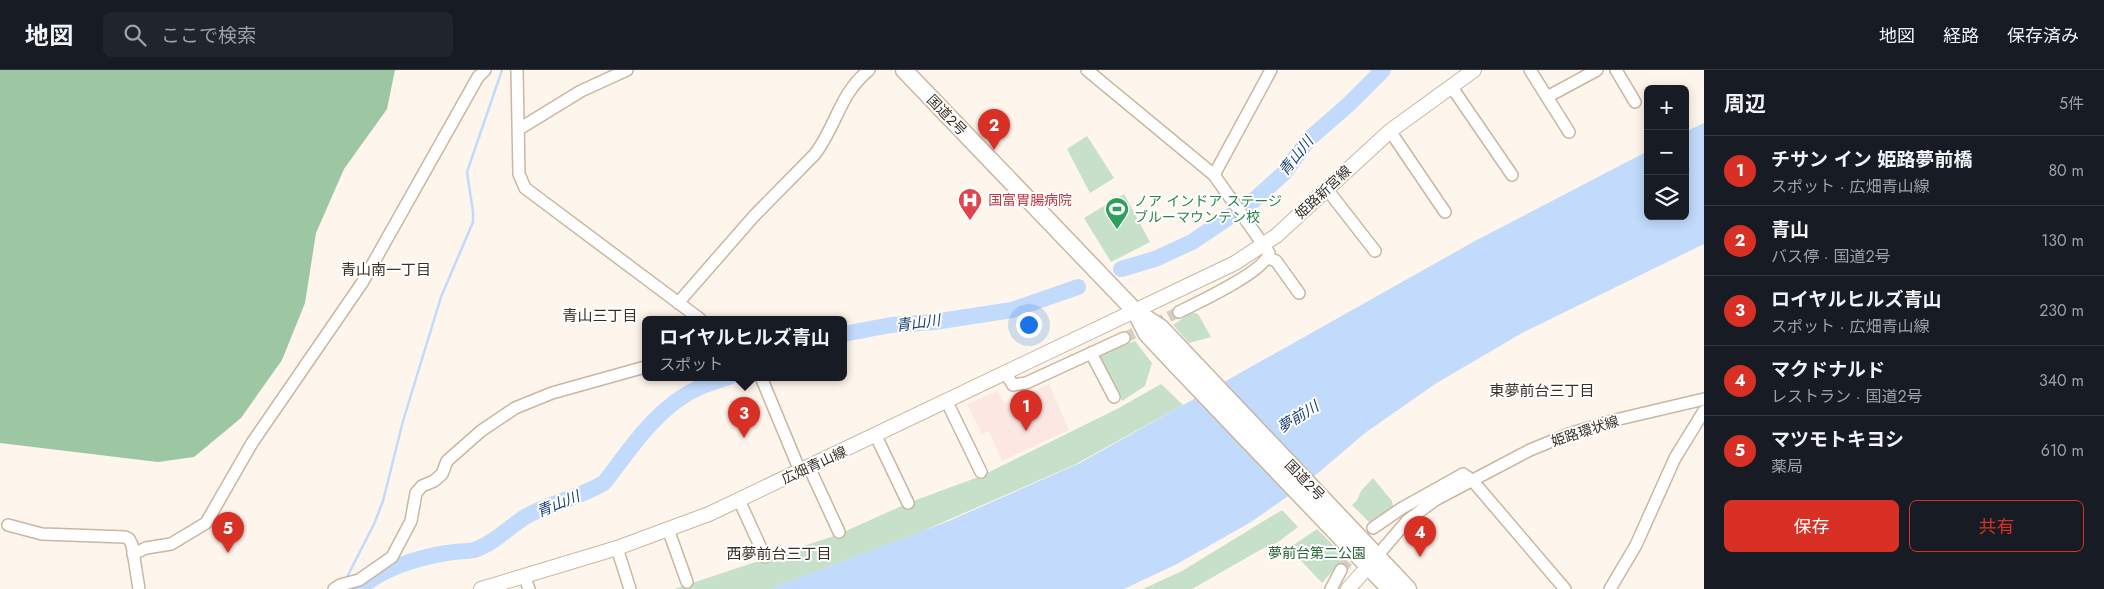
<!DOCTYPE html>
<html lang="ja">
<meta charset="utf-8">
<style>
body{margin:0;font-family:Jost,"Noto Sans JP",sans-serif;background:#20242c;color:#f1f3f6}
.controls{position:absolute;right:15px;top:15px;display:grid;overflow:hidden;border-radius:8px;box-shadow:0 2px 12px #0003}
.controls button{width:45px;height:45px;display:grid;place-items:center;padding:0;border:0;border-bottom:1px solid #363941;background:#171b24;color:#f1f3f6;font:25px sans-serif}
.you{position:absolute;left:1028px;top:254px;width:18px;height:18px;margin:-12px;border:4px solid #fff;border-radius:50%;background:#1a73e8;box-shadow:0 0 0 8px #1a73e833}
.badge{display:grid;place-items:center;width:32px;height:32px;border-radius:50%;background:#d93025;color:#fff;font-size:16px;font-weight:700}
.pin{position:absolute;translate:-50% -41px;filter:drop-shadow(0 1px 2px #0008)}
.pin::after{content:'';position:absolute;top:26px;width:18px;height:15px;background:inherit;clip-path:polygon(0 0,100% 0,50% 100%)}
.popup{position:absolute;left:642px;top:246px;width:205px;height:65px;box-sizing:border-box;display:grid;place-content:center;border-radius:8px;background:#171b24;filter:drop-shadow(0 1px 4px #0005);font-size:16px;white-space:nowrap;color:#9ea1a6}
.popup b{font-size:19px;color:#f1f3f6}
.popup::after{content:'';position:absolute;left:50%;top:100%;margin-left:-10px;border:10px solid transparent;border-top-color:#171b24}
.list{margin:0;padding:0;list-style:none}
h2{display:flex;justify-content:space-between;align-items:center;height:65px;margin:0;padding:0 20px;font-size:21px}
h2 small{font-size:16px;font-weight:400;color:#9ea1a6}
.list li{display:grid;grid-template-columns:32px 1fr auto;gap:15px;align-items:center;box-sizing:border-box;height:70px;padding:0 20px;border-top:1px solid #363941}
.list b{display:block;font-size:19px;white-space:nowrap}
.list p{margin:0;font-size:16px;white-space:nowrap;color:#9ea1a6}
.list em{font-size:16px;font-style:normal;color:#9ea1a6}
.actions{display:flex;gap:10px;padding:15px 20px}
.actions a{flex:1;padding:11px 0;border:1px solid #d93025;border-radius:8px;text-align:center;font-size:18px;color:#d93025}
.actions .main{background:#d93025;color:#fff}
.icon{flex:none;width:28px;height:28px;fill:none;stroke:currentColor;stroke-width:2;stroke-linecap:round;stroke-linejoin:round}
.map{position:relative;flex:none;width:1704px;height:519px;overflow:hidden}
header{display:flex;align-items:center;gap:30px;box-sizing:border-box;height:70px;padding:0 25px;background:#171b24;border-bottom:1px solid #363941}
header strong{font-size:24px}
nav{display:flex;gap:28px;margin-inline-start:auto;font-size:18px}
.search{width:350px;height:45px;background:#20242c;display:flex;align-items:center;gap:12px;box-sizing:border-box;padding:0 18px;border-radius:8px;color:#9ea1a6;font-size:19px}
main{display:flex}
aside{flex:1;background:#171b24}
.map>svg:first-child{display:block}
.commercial{fill:#fde7e3}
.green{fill:#c6e0c9}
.forest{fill:#9dc6a3}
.water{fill:#c2dafb}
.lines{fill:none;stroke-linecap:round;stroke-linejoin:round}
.stream{stroke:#c2dafb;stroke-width:2.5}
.river{stroke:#c2dafb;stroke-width:16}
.minor-tunnel{stroke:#d6cec5;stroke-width:11;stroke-dasharray:11 5.5;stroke-linecap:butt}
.minor-casing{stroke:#cab6a1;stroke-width:14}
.major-casing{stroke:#cab6a1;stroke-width:16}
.highway-casing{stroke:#cab6a1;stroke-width:19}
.minor{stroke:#fff;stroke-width:11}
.major{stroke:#fff;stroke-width:14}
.highway{stroke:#fff;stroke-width:16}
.labels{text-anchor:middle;stroke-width:4;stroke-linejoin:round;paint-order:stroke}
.street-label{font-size:14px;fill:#383027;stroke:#fff}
.health-label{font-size:14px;fill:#be3a42;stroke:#fff;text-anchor:start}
.leisure-label{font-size:14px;fill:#27864d;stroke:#fff;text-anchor:start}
.park-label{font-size:14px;fill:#286436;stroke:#fff}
.water-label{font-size:15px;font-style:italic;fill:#1c4274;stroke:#fff}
.neighbourhood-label{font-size:15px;fill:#383027;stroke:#fff}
</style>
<header>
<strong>地図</strong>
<div class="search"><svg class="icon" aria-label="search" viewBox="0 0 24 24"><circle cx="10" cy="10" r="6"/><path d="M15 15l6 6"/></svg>ここで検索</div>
<nav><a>地図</a><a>経路</a><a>保存済み</a></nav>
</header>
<main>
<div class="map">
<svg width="1704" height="519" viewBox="0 0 1704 519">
<rect width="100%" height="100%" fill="#fef5ec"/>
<polygon class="commercial" points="1049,314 1069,360 1002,391 989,361 982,364 967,334 998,321 1003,332 1014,334 1029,323"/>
<g class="green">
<polygon points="1087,66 1114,108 1090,123 1067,79"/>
<polygon points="1124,124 1150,172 1111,192 1084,148"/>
<polygon points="1192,242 1198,244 1211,267 1189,273 1173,255"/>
<polygon points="1135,271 1152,293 1145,316 1122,331 1098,285"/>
<polygon points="1161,314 1183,335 1074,395 916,464 770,519 674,519 837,465 908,433 981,406 1119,338"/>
<polygon points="1373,408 1392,431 1393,437 1370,453 1352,435 1357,430 1361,421"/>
<polygon points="1282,440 1298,457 1278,472 1260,480 1192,519 1143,519 1182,501"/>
<polygon points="1317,459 1345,487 1322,513 1289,478"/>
</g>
<polygon class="forest" points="0,0 395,0 387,39 344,99 316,163 305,233 282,290 241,348 194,387 158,392 0,373"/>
<polygon class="water" points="1704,53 1704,174 1522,263 1435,314 1365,363 1304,415 1251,452 1177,494 1124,519 770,519 949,451 1080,393 1475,171 1648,81 1648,146 1685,146 1685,62"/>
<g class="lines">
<polyline class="stream" points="345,511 374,454 383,431 403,351 441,227 473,152 473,142 467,102 502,0"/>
<g class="river">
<polyline points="1121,199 1155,189 1192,172 1253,131 1284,103 1309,69 1349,34 1383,0"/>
<polyline points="843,264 891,255 934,252 1012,240 1078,217"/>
<path d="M 360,519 C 379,499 420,487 447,483 C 456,481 465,482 474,480 C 492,475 509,457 525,447 C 550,432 581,428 605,412 C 631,377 659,335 700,317 C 709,313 720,310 729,307"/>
</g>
<g class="minor-tunnel">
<polyline points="1124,268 1179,242"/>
<polyline points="1341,500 1373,458"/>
</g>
<g class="minor-casing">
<g id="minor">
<polyline points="517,0 519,104 525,118 700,249"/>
<path d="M 1087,0 L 1214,105 L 1269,183 C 1266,201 1197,233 1179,242"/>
<polyline points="1530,0 1569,62"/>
<polyline points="1616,0 1635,32"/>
<polyline points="1451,16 1512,105"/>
<polyline points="1547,27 1597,0"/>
<polyline points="519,59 581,21 627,0"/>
<polyline points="1390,61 1445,142"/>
<polyline points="1214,105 1271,0"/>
<polyline points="1326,118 1375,181"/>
<polyline points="1268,188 1276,191 1299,223"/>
<path d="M 678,233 L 754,146 L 815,84 C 837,55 839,24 869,0"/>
<polyline points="1091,283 1114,327"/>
<polyline points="1006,304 1013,315 1026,313 1124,268"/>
<polyline points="761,307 800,401"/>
<polyline points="947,332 981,402"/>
<polyline points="876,366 908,433"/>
<polyline points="809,397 839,462"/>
<polyline points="739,430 765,487"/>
<polyline points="8,455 42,464 125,467 129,469 132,475 139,519"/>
<polyline points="1373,458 1402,438 1463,404 1472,410 1565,519"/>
<polyline points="668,459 687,512"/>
<polyline points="617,478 630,519"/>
<polyline points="133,484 146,478 171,474 206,453 252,373 362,213 478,7 485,0"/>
<polyline points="1377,486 1407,451 1435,430 1530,380 1569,364 1615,350 1704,329"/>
<polyline points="524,506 529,519"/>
<polyline points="334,519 340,515 359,510 392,487 411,451 416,423 422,416 434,411 442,404 447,391 481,361 515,338 552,323 645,297"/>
<polyline points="1331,519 1341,500"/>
<polyline points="1610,519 1636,475 1675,388 1704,341"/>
</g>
</g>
<g class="major-casing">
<g id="major">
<polyline points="481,519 617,478 709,444 1235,193 1276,166 1390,61 1474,0"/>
<polyline points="1348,519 1374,490"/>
</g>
</g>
<g class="highway-casing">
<g id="highway">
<polyline points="904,0 1135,241 1161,258 1408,519"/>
<polyline points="1136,243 1147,264 1176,295 1390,519"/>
</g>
</g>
<use href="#minor" class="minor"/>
<use href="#major" class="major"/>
<use href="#highway" class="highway"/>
</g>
<defs>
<g id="hospital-pin" transform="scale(1.25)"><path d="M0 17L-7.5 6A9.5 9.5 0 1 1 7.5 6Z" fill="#e0444e" stroke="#fff"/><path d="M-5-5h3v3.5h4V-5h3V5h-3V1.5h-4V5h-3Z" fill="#fff"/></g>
<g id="stadium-pin" transform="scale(1.25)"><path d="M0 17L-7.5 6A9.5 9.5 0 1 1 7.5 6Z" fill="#2e9e5b" stroke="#fff"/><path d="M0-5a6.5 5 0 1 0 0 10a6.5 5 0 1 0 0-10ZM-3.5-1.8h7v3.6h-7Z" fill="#fff"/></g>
</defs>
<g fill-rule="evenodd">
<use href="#hospital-pin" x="970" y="130"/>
<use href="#stadium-pin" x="1117" y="139"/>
</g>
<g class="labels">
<g class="street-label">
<text transform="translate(947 45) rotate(46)" y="5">国道2号</text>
<text transform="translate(1323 122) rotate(-43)" y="5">姫路新宮線</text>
<text transform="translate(1585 361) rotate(-18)" y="5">姫路環状線</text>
<text transform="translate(814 395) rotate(-25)" y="5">広畑青山線</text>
<text transform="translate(1305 410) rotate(46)" y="5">国道2号</text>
</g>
<g class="health-label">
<text x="988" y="135">国富胃腸病院</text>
</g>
<g class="leisure-label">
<text x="1134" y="136">ノア インドア ステージ<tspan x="1134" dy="16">ブルーマウンテン校</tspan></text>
</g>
<g class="park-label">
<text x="1317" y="488">夢前台第二公園</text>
</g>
<g class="water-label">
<text transform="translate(1296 86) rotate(-51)" y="5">青山川</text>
<text transform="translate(918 253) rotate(-8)" y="5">青山川</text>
<text transform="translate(1298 347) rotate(-32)" y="5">夢前川</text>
<text transform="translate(558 434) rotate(-22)" y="5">青山川</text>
</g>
<g class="neighbourhood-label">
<text x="386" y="205">青山南一丁目</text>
<text x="600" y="251">青山三丁目</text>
<text x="1542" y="326">東夢前台三丁目</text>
<text x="779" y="489">西夢前台三丁目</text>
</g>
</g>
</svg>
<div class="controls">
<button>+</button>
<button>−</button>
<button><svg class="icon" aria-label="layers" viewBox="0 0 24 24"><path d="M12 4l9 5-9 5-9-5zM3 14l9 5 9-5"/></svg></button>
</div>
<div class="you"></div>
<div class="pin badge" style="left:1026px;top:361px">1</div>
<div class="pin badge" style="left:994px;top:80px">2</div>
<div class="pin badge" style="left:744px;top:368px">3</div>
<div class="popup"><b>ロイヤルヒルズ青山</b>スポット</div>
<div class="pin badge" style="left:1420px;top:487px">4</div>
<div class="pin badge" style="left:228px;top:483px">5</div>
</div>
<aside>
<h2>周辺<small>5件</small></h2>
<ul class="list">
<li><span class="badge">1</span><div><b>チサン イン 姫路夢前橋</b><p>スポット · 広畑青山線</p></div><em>80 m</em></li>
<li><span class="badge">2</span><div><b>青山</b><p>バス停 · 国道2号</p></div><em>130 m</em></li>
<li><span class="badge">3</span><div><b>ロイヤルヒルズ青山</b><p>スポット · 広畑青山線</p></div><em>230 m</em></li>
<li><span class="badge">4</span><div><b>マクドナルド</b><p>レストラン · 国道2号</p></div><em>340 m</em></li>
<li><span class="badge">5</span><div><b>マツモトキヨシ</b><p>薬局</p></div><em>610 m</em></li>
</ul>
<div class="actions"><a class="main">保存</a><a>共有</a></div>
</aside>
</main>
